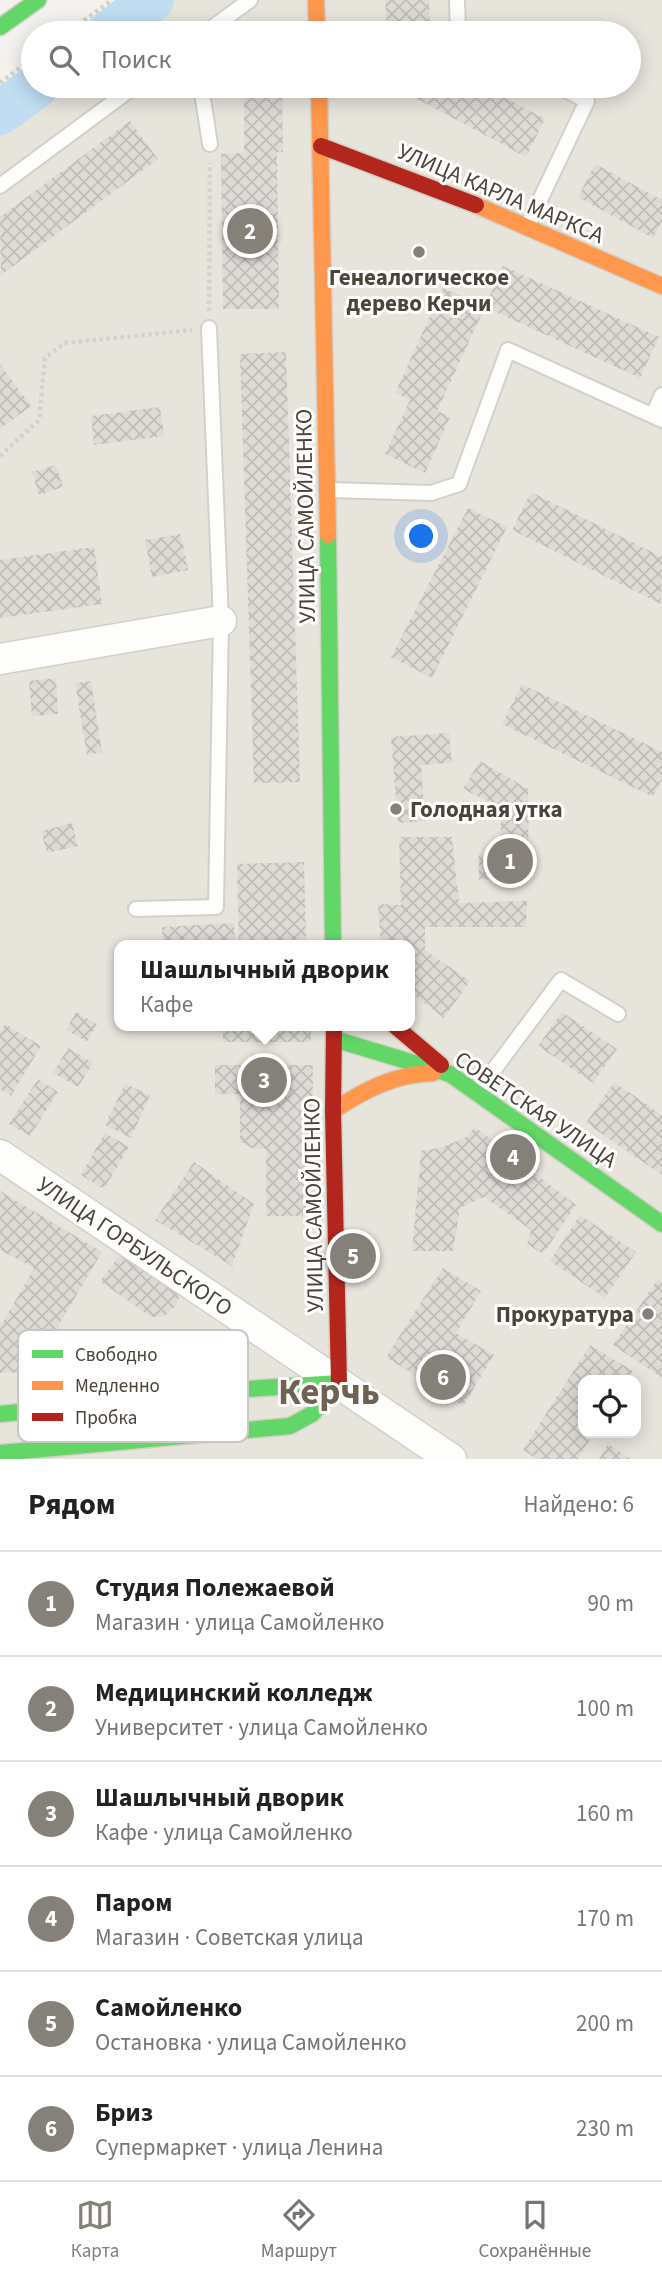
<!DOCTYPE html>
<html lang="ru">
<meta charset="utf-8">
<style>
body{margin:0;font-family:"Source Sans 3",sans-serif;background:#f2f2f2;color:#222}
.controls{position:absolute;right:21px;bottom:21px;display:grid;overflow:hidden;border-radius:14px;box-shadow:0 4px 18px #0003}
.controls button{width:63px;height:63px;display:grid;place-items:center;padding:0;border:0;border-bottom:2px solid #e0e0e0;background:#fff;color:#222;font:35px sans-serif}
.you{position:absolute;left:422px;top:537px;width:24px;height:24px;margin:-18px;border:5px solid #fff;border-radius:50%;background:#1a73e8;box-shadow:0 0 0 10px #1a73e833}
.badge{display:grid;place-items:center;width:46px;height:46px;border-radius:50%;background:#868178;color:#fff;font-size:23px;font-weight:700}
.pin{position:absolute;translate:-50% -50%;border:4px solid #fff;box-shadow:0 2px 7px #0006}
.popup{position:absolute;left:114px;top:940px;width:301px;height:91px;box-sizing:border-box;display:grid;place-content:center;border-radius:14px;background:#fff;filter:drop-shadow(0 2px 5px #0005);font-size:23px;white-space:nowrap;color:#767676}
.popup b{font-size:26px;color:#222}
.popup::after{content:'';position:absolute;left:50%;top:100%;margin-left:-14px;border:14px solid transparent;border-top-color:#fff}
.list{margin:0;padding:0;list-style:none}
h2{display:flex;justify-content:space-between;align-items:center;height:91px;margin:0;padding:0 28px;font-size:30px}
h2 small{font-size:23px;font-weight:400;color:#767676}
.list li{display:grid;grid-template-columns:46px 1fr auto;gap:21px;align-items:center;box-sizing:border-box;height:105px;padding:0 28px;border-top:2px solid #e0e0e0}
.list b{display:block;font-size:26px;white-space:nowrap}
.list p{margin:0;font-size:23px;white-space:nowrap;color:#767676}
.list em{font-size:23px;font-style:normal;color:#767676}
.icon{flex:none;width:38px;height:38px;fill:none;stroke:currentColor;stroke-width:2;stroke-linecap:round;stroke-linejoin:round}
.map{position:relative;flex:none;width:662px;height:1459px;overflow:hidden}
.search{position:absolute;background:#fff;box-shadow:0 4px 18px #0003;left:21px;right:21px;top:21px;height:77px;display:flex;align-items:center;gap:18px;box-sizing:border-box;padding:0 24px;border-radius:38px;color:#767676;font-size:26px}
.sheet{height:721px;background:#fff}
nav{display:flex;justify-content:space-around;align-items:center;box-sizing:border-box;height:98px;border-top:2px solid #e0e0e0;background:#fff;font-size:19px;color:#767676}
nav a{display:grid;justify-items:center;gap:4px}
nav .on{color:#868178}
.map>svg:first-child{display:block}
.residential{fill:#e7e4dc;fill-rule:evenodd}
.parking{fill:#e6e3df}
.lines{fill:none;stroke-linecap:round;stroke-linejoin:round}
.river{stroke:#c0ddf1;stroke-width:44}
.building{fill:url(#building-cross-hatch)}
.lane-casing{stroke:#d2d0cb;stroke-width:18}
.street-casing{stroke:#d2d0cb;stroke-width:33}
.fast-casing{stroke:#d3cfc5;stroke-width:19}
.slow-casing{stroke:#d3cfc5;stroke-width:19}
.jam-casing{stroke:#d3cfc5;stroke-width:19}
.path{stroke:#d3d2cc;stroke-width:4.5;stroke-dasharray:3.5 3.5;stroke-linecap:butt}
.lane{stroke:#fdfdfc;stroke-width:14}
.street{stroke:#fdfdfc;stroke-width:30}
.fast{stroke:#63d668;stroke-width:16}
.slow{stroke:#ff974d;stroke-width:16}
.jam{stroke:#b3261e;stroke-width:16}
.poi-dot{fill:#868178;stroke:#fff;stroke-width:2.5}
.labels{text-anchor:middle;stroke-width:6;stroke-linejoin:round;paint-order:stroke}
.street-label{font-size:23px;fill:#4b4439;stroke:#fff}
.poi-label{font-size:23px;font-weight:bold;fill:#4b4439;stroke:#fff}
.town-label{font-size:37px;font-weight:bold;fill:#6e6250;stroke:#fff}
.key{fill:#fff;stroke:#c9c7c4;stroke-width:2}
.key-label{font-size:19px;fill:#4b4439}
</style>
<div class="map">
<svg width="662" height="1459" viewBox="0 0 662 1459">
<defs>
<pattern id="building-cross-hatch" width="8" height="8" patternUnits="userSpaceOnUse" patternTransform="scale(1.75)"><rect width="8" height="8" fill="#dedbd6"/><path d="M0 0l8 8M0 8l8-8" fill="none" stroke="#c0bdb8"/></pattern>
</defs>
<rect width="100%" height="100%" fill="#f4f2ee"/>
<path class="residential" d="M 158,0 L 662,0 L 662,1459 L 0,1459 L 0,107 L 33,84 L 629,86 L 629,33 L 109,33 ZM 119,945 L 409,945 L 409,1026 L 119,1026 ZM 583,1380 L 636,1380 L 636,1433 L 583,1433 Z"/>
<polygon class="parking" points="201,1251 243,1276 240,1292 188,1260"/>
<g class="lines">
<g class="river">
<polyline points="108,33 152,0"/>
<polyline points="0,113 37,86"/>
</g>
</g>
<g class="building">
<polygon points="385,0 429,0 430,33 387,33"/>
<polygon points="244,86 282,86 283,152 277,152 279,309 223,309 221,154 244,153"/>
<polygon points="393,86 484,86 545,119 526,157"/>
<polygon points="130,121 158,159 1,275 0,217"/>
<polygon points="595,164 662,200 662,221 653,238 578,197"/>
<polygon points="503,266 659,337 640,378 485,307"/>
<polygon points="443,288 485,307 437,411 450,417 425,473 385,454 410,400 395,393"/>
<polygon points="286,352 300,782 254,783 240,354"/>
<polygon points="0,364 31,406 0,429"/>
<polygon points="160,407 164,436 94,445 91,416"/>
<polygon points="56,465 63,487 39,495 32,472"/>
<polygon points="531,492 662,557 661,604 512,530"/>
<polygon points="468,508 507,527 432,678 391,657"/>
<polygon points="181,534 188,570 152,577 145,540"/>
<polygon points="94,547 102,604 0,618 0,560"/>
<polygon points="56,678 58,714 32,716 29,681"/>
<polygon points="91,681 102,752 87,755 75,683"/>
<polygon points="522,684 662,752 662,779 653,797 502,724"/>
<polygon points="449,733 452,763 421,765 425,821 398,823 391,737"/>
<polygon points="480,761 528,789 529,876 479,880 479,854 501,852 501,808 463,789"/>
<polygon points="72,823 78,846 47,853 41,831"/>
<polygon points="399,837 452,837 459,903 527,901 526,927 425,927 425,950 470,981 444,1018 409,991 409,945 381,945 378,904 401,905"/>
<polygon points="304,862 306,943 239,945 237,864"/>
<polygon points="234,923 235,945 163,945 162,927"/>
<polygon points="76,1012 97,1024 87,1042 66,1030"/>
<polygon points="562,1012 617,1049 593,1083 538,1046"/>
<polygon points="5,1024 41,1046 11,1096 0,1089 0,1032"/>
<rect x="223" y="1026" width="88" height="16"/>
<polygon points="68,1048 93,1063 78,1087 53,1073"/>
<polygon points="215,1065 313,1065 312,1157 306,1157 306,1216 266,1216 266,1149 251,1148 240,1141 240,1094 215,1094"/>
<polygon points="38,1079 58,1092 30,1136 9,1124"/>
<polygon points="614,1082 662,1115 662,1175 586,1123"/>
<polygon points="125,1084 150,1095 131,1138 105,1125"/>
<polygon points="475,1127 576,1205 543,1254 527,1244 531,1230 484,1197 460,1208 453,1251 412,1251 421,1151 443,1147 466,1137"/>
<polygon points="105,1133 129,1147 104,1189 81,1175"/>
<polygon points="194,1162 254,1204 232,1266 155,1220"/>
<polygon points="0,1191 102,1252 31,1372 0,1373 0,1322 3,1322 34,1268 0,1250"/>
<polygon points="580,1215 636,1252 605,1298 550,1261"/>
<polygon points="121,1254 181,1292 176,1305 165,1316 151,1317 100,1281"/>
<polygon points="443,1268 481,1291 456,1333 494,1355 463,1406 386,1357"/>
<polygon points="658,1279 662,1282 662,1378 613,1345"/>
<polygon points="590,1345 633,1371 627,1380 583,1380 583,1433 594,1433 578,1459 537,1459 523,1450"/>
<polygon points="608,1444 631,1459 599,1459"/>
</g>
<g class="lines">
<g class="lane-casing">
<g id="lane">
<polyline points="457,0 458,31 463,33"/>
<polyline points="205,33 250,0"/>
<polyline points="201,86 210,144"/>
<polyline points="0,186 135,86"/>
<polyline points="528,225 587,101 558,86"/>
<polyline points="653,415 662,395"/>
<polyline points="330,490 431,493 459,484 508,350 662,420"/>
<polyline points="136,909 216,907 221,621 209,328"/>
<polyline points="478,1091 561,980 618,1014"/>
</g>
</g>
<g class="street-casing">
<g id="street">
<polyline points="0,659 221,621"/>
<polyline points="0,1155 451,1459"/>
</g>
</g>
<g class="fast-casing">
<g id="fast">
<polyline points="0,27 38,0"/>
<polyline points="328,535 333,945"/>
<polyline points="334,1039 450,1074 662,1224"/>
<polyline points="0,1414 232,1390 339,1383"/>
<polyline points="0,1453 290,1426 312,1414 339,1383"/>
</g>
</g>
<g class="slow-casing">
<g id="slow">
<polyline points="316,0 317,33"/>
<polyline points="319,86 328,535"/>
<polyline points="476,205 662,286"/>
<path d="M 333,1111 C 364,1090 395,1074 433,1073"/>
</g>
</g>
<g class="jam-casing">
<g id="jam">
<polyline points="321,146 476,205"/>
<polyline points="334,1026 333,1111 339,1383"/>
<polyline points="395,1026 441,1065"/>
</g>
</g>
<g class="path">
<polyline points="67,33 112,0"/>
<polyline points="0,83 33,58"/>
<polyline points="209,311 210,163"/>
<polyline points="0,456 39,420 45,358 65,343 192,330"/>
</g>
<use href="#lane" class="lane"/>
<use href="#street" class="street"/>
<use href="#fast" class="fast"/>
<use href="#slow" class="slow"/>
<use href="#jam" class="jam"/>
</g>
<g class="poi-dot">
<circle cx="419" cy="252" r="7"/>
<circle cx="396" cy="809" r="7"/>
<circle cx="648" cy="1314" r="7"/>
</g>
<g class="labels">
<g class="street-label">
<text transform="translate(501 193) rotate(23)" y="8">УЛИЦА КАРЛА МАРКСА</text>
<text transform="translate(305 516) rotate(-91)" y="8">УЛИЦА САМОЙЛЕНКО</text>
<text transform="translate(536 1109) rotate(34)" y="8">СОВЕТСКАЯ УЛИЦА</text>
<text transform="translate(313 1205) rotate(-91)" y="8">УЛИЦА САМОЙЛЕНКО</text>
<text transform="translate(135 1246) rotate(34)" y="8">УЛИЦА ГОРБУЛЬСКОГО</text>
</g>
<g class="poi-label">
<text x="419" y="285">Генеалогическое<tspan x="419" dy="26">дерево Керчи</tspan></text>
<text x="410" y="817" text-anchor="start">Голодная утка</text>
<text x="634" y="1322" text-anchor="end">Прокуратура</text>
</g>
<g class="town-label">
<text x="329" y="1404">Керчь</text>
</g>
</g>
<rect x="18" y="1330" width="230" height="112" rx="10" class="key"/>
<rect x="32" y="1350" width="31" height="8" fill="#63d668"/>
<rect x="32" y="1381" width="31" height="9" fill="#ff974d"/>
<rect x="32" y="1413" width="31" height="8" fill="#b3261e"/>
<g class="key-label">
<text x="75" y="1361">Свободно</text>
<text x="75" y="1392">Медленно</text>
<text x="75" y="1424">Пробка</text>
</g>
</svg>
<div class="controls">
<button><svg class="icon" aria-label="locate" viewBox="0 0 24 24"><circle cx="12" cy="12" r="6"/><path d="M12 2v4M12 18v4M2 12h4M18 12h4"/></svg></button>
</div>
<div class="you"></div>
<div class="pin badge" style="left:510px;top:861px">1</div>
<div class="pin badge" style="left:250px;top:231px">2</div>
<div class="pin badge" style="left:264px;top:1080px">3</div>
<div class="popup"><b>Шашлычный дворик</b>Кафе</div>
<div class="pin badge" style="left:513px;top:1157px">4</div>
<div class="pin badge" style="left:353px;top:1256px">5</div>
<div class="pin badge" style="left:443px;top:1377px">6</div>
<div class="search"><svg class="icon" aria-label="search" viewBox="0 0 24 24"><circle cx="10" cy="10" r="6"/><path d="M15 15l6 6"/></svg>Поиск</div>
</div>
<section class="sheet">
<h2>Рядом<small>Найдено: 6</small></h2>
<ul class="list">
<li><span class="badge">1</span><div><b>Студия Полежаевой</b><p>Магазин · улица Самойленко</p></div><em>90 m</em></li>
<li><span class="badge">2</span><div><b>Медицинский колледж</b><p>Университет · улица Самойленко</p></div><em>100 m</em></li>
<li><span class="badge">3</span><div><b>Шашлычный дворик</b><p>Кафе · улица Самойленко</p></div><em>160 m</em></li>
<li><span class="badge">4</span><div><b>Паром</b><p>Магазин · Советская улица</p></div><em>170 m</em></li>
<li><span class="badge">5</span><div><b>Самойленко</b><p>Остановка · улица Самойленко</p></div><em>200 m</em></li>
<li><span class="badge">6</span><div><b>Бриз</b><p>Супермаркет · улица Ленина</p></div><em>230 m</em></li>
</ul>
</section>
<nav>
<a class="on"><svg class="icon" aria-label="map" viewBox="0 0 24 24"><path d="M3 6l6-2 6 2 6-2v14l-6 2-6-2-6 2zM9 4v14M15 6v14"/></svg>Карта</a>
<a><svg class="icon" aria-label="directions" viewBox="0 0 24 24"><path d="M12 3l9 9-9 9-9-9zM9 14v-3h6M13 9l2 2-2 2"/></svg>Маршрут</a>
<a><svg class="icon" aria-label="saved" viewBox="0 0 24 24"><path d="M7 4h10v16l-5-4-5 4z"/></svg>Сохранённые</a>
</nav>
